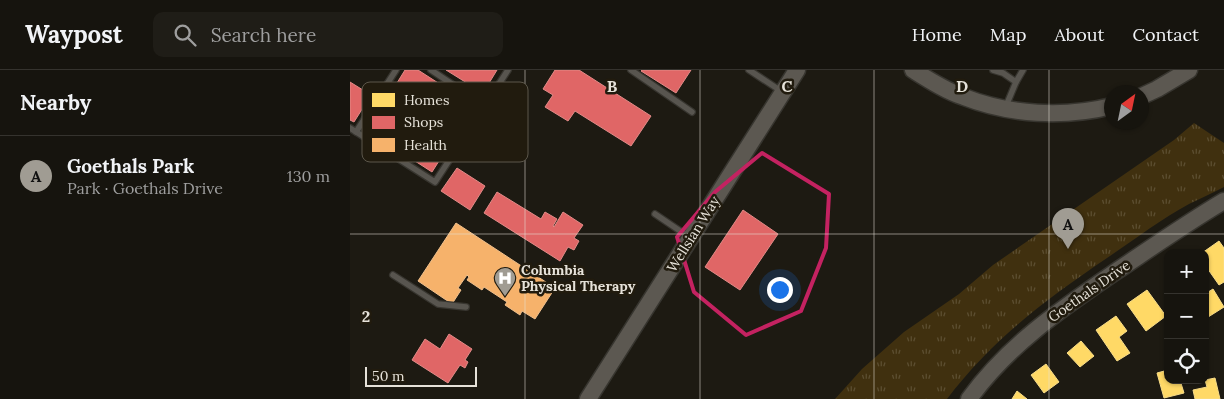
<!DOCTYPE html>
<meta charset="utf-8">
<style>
body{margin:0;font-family:Lora,serif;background:#1f1d17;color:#f1f3f6}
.controls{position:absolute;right:15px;bottom:15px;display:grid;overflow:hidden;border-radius:10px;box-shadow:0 1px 4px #0004}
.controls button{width:45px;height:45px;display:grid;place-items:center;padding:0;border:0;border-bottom:1px solid #35332e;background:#16140e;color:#f1f3f6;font:25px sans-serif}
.compass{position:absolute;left:754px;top:15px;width:45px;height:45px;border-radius:50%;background:#16140e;box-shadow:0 1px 4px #0004;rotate:33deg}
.scale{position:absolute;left:15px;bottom:12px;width:112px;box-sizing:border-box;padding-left:5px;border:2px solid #e6e2d9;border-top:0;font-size:14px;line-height:18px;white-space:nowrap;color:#e6e2d9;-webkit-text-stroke:4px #211b0e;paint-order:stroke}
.you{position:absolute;left:429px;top:219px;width:18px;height:18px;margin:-12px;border:4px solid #fff;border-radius:50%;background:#1a73e8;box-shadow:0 0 0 8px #1a73e833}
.badge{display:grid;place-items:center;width:32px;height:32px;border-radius:50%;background:#a09c93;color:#111;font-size:16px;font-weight:700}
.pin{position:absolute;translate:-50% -41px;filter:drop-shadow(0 1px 2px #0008)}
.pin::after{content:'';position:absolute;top:26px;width:18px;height:15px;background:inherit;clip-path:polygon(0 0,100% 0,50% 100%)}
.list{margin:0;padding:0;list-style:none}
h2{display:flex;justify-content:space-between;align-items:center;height:65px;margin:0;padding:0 20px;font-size:21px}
h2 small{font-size:16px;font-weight:400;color:#9e9e9e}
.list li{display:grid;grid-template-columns:32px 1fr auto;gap:15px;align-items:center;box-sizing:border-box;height:80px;padding:0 20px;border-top:1px solid #35332e}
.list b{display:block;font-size:19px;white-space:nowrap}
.list p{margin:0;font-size:16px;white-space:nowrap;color:#9e9e9e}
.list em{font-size:16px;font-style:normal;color:#9e9e9e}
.icon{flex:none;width:28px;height:28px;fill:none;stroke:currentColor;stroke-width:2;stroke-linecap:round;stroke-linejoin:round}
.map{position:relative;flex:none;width:874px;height:329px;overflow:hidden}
header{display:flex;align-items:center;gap:30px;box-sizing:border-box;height:70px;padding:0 25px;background:#16140e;border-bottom:1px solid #35332e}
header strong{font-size:24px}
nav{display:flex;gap:28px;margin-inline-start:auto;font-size:18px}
.search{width:350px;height:45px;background:#1f1d17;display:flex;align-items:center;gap:12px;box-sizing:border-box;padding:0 18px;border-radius:10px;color:#9e9e9e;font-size:19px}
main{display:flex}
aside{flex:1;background:#16140e}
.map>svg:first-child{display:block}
.park{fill:url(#park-tufts)}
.homes{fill:#ffd966;stroke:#f8dc88}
.shops{fill:#e06666;stroke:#e28b88}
.health{fill:#f6b26b;stroke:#f1c08c}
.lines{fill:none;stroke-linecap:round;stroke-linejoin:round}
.lane-casing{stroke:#37352f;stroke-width:8}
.secondary-casing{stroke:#37352f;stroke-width:19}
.lane{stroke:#58554f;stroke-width:5.5}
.secondary{stroke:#5c5851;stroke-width:16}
.marked{fill:none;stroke:#c42261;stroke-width:4;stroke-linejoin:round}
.grid{fill:none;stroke:#e6e2d9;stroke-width:1;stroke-opacity:0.55}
.labels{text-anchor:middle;stroke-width:5;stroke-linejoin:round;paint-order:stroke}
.street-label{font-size:14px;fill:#e6e2d9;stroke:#211b0e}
.poi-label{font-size:14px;font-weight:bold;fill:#e6e2d9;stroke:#211b0e;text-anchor:start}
.key{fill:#211b0e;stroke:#5c574b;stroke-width:1}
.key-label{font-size:14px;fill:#e6e2d9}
.grid-label{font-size:16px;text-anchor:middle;font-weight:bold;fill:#e6e2d9;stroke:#211b0e;stroke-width:5;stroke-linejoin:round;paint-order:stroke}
</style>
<header>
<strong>Waypost</strong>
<div class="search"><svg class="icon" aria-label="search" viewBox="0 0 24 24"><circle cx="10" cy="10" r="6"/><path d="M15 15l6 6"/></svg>Search here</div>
<nav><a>Home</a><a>Map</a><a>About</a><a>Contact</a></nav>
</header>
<main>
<aside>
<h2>Nearby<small></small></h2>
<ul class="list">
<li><span class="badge">A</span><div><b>Goethals Park</b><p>Park · Goethals Drive</p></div><em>130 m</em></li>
</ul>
</aside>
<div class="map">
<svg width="874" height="329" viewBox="0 0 874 329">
<defs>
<pattern id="park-tufts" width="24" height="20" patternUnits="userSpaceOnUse" patternTransform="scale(1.25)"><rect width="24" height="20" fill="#40300f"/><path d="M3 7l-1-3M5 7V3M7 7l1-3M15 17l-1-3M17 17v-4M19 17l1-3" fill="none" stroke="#5c4e31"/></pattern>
</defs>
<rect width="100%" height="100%" fill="#1d1a12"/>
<path class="park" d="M 844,53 L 874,73 L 874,117 C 863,123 851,128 839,134 C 811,149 784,170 757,188 C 695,230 643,269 597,329 L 485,329 L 512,299 L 554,262 L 609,224 L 643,195 L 824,70 Z"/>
<g class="homes">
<polygon points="869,171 874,178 874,212 869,215 855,195 855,183 852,183"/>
<polygon points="863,219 874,237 855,249 855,224"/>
<polygon points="797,220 816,246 796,261 777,234"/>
<polygon points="766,246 777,261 769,267 780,283 767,291 746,260"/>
<polygon points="731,271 744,286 730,297 717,283"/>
<polygon points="696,294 709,312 694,323 681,305"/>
<polygon points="818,300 818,310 830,310 834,323 814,328 807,303"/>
<polygon points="865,308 870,329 845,329 843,320 857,317 855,310"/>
<polygon points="667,321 677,329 662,329"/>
</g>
<g class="shops">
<polygon points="55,0 68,0 124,36 108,62 42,21"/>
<polygon points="96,0 147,0 133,23"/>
<polygon points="205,0 229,0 301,46 281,76 225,41 218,51 195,37 203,25 193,19"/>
<polygon points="292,0 341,0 326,23 291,1"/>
<polygon points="0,12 21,25 4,52 0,50"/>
<polygon points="33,34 99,75 82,102 17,60"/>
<polygon points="107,98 135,116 120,140 91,121"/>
<polygon points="147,122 191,149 195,142 207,149 203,156 204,157 213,142 233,155 224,168 229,171 224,180 218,177 210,191 134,143"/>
<polygon points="393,140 428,164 390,220 355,197"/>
<polygon points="99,264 122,279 115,290 118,292 115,298 110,295 98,313 62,290 75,269 90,279"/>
</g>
<polygon class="health" points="106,153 205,218 185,249 172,241 170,245 155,235 157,232 134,217 132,220 117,210 119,207 117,205 108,218 111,220 102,234 68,211"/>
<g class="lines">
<g class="lane-casing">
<g id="lane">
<polyline points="81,0 135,36"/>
<polyline points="281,0 342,42"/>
<polyline points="399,0 431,21"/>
<polyline points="643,0 653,3 666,12"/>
<polyline points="31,23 110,74"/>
<polyline points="656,36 666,12 673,0"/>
<polyline points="0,58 85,112 158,0"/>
<polyline points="6,62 46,0"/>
<polyline points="305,144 339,167"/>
<polyline points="43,205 88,234 116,237"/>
</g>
</g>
<g class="secondary-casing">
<g id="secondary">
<path d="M 563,0 C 579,10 596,21 614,27 C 660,45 714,48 762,36"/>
<polyline points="792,26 807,19 839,0"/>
<polyline points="238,329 447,0"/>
<path d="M 619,329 C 658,275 711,239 765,202 C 801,178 837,153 874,131"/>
</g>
</g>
<use href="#lane" class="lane"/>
<use href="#secondary" class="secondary"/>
</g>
<path class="marked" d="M 412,83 L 479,124 L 476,178 L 451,241 L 396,265 L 344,222 L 327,167 L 365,122 Z"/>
<path class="grid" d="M 175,0 L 175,329M 350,0 L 350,329M 524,0 L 524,329M 699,0 L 699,329M 0,164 L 874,164"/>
<defs>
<g id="hospital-pin" transform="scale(1.125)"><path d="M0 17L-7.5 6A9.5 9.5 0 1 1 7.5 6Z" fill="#a09c93" stroke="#211b0e"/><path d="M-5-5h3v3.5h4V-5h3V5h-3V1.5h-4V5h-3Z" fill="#fff"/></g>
</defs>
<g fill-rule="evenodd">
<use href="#hospital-pin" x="155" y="208"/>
</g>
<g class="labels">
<g class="street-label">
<text transform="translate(343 164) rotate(-58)" y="5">Wellsian Way</text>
<text transform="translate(739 221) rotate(-35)" y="5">Goethals Drive</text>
</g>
<g class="poi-label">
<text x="171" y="205">Columbia<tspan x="171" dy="16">Physical Therapy</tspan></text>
</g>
</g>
<rect x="12" y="12" width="166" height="80" rx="8" class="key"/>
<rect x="22" y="23" width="23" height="14" fill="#ffd966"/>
<rect x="22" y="46" width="23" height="13" fill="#e06666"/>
<rect x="22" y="68" width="23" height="14" fill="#f6b26b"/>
<g class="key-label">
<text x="54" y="35">Homes</text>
<text x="54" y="57">Shops</text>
<text x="54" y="80">Health</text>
</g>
<g class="grid-label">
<text x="262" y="22">B</text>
<text x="437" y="22">C</text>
<text x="612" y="22">D</text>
<text x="16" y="252">2</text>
</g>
</svg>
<div class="controls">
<button>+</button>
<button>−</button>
<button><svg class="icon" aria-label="locate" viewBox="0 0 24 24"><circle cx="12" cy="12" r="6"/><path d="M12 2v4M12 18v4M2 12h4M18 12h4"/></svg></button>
</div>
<svg class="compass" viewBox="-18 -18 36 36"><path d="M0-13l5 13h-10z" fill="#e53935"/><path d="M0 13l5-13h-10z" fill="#9e9e9e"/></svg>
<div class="scale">50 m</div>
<div class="you"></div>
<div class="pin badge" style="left:718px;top:179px">A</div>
</div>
</main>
